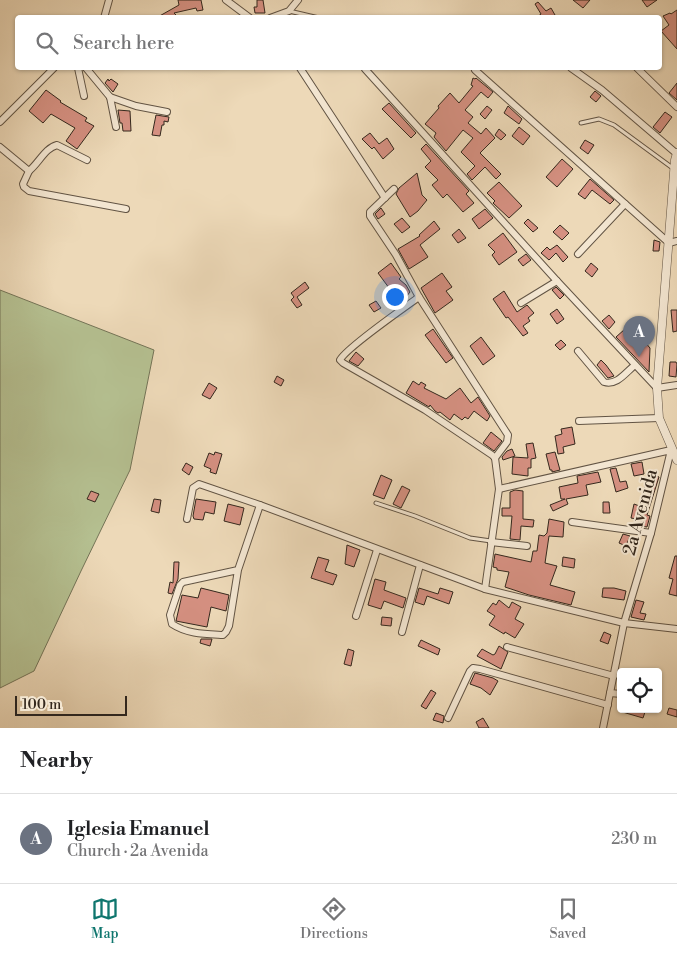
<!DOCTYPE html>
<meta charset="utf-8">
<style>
body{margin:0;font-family:"Libre Bodoni",serif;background:#f2f2f2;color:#202124}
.controls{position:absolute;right:15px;bottom:15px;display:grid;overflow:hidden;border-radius:5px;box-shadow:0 1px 4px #0004}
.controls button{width:45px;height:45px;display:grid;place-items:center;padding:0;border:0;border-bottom:1px solid #e0e0e0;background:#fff;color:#202124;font:25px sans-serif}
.scale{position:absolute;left:15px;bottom:12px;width:112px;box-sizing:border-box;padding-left:5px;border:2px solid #34281d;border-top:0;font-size:14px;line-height:18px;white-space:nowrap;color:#34281d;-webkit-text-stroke:4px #f3e6d1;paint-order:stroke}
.you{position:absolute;left:394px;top:296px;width:18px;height:18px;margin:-12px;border:4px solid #fff;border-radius:50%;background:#1a73e8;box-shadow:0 0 0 8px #1a73e833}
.badge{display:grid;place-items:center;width:32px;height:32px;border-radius:50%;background:#0f766e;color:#fff;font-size:16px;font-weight:700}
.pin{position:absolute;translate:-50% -41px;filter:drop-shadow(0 1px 2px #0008)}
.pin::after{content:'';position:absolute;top:26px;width:18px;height:15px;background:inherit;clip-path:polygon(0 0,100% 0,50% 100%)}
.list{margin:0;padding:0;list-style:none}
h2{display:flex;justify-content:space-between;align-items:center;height:65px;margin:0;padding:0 20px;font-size:21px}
h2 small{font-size:16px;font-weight:400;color:#757577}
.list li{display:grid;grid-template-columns:32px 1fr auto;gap:15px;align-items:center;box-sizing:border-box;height:90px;padding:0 20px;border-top:1px solid #e0e0e0}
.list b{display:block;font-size:19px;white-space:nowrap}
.list p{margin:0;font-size:16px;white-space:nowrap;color:#757577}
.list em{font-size:16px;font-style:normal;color:#757577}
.icon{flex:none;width:28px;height:28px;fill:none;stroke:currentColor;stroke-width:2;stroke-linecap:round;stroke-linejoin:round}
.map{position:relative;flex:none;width:677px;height:728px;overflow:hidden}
.search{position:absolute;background:#fff;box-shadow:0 1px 4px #0004;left:15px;right:15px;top:15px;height:55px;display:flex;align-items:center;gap:12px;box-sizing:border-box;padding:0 18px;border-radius:5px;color:#757577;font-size:19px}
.sheet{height:155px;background:#fff}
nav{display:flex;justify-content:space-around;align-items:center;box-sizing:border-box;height:70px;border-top:1px solid #e0e0e0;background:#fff;font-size:14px;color:#757577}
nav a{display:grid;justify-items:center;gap:2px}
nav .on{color:#0f766e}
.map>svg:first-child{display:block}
.green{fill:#b5c091;stroke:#747457}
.building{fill:#d59081;stroke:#34281d}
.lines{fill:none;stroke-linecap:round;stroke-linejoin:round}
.service-casing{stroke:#625444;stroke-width:5}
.minor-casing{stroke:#625444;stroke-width:8}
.tertiary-casing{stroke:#625444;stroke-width:9}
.service{stroke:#f3e6d1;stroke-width:3}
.minor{stroke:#f3e6d1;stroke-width:6}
.tertiary{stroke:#f3e6d1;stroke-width:8}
.labels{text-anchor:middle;stroke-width:4;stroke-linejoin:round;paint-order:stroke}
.street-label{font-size:18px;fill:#34281d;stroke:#f3e6d1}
</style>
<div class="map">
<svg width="677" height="728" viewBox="0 0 677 728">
<rect width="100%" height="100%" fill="#edd9b8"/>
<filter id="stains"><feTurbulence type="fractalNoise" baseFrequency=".004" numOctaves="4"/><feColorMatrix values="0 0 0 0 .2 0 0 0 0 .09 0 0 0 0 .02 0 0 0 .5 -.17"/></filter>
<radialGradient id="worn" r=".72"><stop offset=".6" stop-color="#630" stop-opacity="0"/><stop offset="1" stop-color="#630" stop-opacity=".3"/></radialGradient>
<polygon class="green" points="0,290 154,350 130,470 81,571 34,671 0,688"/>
<g class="building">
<polygon points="178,0 201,0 203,10 197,11 196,8 174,13 176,15 171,18 156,18 179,5"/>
<polygon points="257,0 263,0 265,13 255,13 254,7 257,7"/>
<polygon points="573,0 590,0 583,8"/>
<polygon points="642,0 657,0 647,7"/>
<polygon points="538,2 546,11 551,8 555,15 551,18 536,18 541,14 535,4"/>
<polygon points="677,10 677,49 661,31 669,25 663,16 670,13 671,14"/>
<polygon points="473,78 475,79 476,78 493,92 488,98 481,92 465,110 473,117 468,123 481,134 486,128 495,138 480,153 501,174 496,179 485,167 472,180 467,174 475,166 461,152 473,138 463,130 446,151 434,137 436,133 425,124 439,108 438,106 450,93 459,103 473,86 471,85"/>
<polygon points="108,79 109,81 111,79 118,84 113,92 105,83"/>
<polygon points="677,83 677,100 669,93"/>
<polygon points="46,90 61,101 60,102 87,118 85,121 94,126 77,149 66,141 75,128 51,114 43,123 29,111"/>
<polygon points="595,91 601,96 596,102 590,97"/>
<polygon points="389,103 416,133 411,138 382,109"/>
<polygon points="487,106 492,110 485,119 480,114"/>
<polygon points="508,106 522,119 519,124 504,113"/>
<polygon points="118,110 130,111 131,131 123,131 122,123 120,123"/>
<polygon points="665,112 672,117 660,133 653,127"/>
<polygon points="156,115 169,117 168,122 164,121 164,125 162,125 160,136 152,135"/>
<polygon points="519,127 530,136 523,145 512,136"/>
<polygon points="499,129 506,135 501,140 495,135"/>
<polygon points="370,133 379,144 387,138 394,149 383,159 374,147 372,149 362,139"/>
<polygon points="585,140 594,145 588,154 580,148"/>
<polygon points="426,144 469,191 466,194 474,203 463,212 447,194 443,198 432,185 438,180 425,167 431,161 421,149"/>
<polygon points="562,159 573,169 557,187 546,177"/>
<polygon points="417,173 422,195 427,200 418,211 410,217 396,194 399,188"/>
<polygon points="590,179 614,200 610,204 592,190 585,199 578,194"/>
<polygon points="499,182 522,206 509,218 493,203 495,201 487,193"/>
<polygon points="381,208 385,214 378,219 375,214"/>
<polygon points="485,209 493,218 479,229 472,219"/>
<polygon points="402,218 410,227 402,233 394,224"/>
<polygon points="528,219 538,228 533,232 524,223"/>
<polygon points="434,221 440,229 420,245 428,257 409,269 398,249 420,236 419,235"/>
<polygon points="560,225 569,233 562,240 553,232"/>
<polygon points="459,229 466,238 458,243 452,235"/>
<polygon points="503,233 517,252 499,265 492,255 495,252 488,245"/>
<polygon points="654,240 660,242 659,251 653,251"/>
<polygon points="557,245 568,257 563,262 556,253 549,260 541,253 547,247 550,250"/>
<polygon points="526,254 531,260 523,266 518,260"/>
<polygon points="391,263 401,277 399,279 406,285 410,292 402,302 391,293 392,292 378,273"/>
<polygon points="591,263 598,269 592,277 585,271"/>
<polygon points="442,273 452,287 446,291 453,300 435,313 421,288"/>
<polygon points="305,282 309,288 297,297 302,305 297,308 291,300 294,297 291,293"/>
<polygon points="556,287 564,295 560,299 552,290"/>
<polygon points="504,291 517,312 527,305 534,313 528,318 530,321 523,326 528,333 523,336 508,317 506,318 493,299"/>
<polygon points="376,301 381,308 374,312 369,305"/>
<polygon points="557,309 564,319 557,324 550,314"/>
<polygon points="671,310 677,310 677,331 673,332"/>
<polygon points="609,315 615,322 609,329 602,321"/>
<polygon points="433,329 453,358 446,363 425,335"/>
<polygon points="625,329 639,345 644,341 650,348 649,372 616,337"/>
<polygon points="481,337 495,356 483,365 470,346"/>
<polygon points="561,340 566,345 560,350 555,345"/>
<polygon points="356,352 364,359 358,366 349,361"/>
<polygon points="601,360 606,365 614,376 608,378 597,365"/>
<polygon points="670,362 676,362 677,364 676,377 669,376"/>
<polygon points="277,376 284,380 281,386 274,382"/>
<polygon points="413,381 419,385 421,382 426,385 424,388 446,399 460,388 471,403 478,397 490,416 487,421 474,411 468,419 465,417 462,420 454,414 450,420 440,412 438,413 435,411 430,405 429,407 406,393"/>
<polygon points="209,383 217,388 210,399 202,395"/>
<polygon points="572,427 575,444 563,447 564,453 558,454 555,436 562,434 561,429"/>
<polygon points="491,432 502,441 494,451 483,443"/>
<polygon points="533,443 536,458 531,459 531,468 528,468 528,476 512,474 513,457 528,458 526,444"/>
<polygon points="512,449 515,456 503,460 502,457 507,451"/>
<polygon points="215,452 222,454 216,474 210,472 211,469 204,466 209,453 214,455"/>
<polygon points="555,452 560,470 552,472 552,470 550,470 546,454"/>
<polygon points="642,462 644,474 634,476 631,464"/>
<polygon points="186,463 193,467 189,475 182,470"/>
<polygon points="616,468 620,482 626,481 628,488 616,492 610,469"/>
<polygon points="598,472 601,482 586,485 588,495 566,499 568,504 553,511 550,505 565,499 561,499 559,487 578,483 577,476"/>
<polygon points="648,473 659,477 647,515 650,516 647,527 640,526 642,520 631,518 634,504 642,507 647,491 644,490"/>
<polygon points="381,475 392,480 384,499 373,495"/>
<polygon points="402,486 410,490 401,508 393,504"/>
<polygon points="515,490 523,491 523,519 534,520 533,527 521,526 520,540 510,539 512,516 502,516 502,508 510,508 510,492"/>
<polygon points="91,491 99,494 95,502 87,499"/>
<polygon points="154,499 161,500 159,513 151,511"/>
<polygon points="196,499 216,502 214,514 205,512 203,520 194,519 193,516"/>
<polygon points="603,502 609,502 610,513 603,513"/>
<polygon points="228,504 244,508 240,525 224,521"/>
<polygon points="549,519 564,522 563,537 549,536 545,563 557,566 550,585 575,592 571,605 529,595 505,587 509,572 497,570 497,568 493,567 495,554 531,562 533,551 537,551 539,535 544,536 547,533"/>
<polygon points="623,534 630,536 626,546 619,543"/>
<polygon points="347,545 360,550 354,567 345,564"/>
<polygon points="675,556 677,556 677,596 669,594 673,579 669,578"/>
<polygon points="318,557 329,560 325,571 337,575 333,585 311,578"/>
<polygon points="563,557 575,559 574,568 562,566"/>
<polygon points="174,562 179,562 178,579 172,594 168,593 170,582 173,583"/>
<polygon points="375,579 386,582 384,590 406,598 403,608 384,601 381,609 368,605"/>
<polygon points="201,588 229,595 226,611 211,607 207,627 176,621 182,595 198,598"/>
<polygon points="419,588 438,594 440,588 453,592 449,604 427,596 424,605 415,602"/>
<polygon points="603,588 614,588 626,591 624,600 602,597"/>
<polygon points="499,600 509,608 512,602 521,607 515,619 524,624 515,638 505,632 504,634 489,625 495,616 487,611 493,603 496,605"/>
<polygon points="636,600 644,602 640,613 646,614 644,620 631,617"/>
<polygon points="382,617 392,618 391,626 381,625"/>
<polygon points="604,632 611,635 608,644 600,641"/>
<polygon points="201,639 212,639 210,646 200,643"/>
<polygon points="421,640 440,649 438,655 418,646"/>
<polygon points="499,646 508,652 501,669 477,656 482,649 493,655 495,654"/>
<polygon points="348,649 354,651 351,666 344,664"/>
<polygon points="475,673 493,678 498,681 490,695 481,688 470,684"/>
<polygon points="431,690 436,693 426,709 421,706"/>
<polygon points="669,708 677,710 677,717 667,714"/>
<polygon points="620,709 646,709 643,718 619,711"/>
<polygon points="436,713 444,716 443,723 433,720"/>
<polygon points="483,718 489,728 479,728 476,722"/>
</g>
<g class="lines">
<g class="service-casing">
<g id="service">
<polyline points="289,11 319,18"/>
<polyline points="581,123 599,119 614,125 674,169"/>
<polyline points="376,503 415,516 470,538 491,541"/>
</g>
</g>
<g class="minor-casing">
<g id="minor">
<polyline points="226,0 250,18"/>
<polyline points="104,18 109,0"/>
<polyline points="270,18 289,11 298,0"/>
<polyline points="78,68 84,96"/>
<polyline points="86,68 110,97 116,127"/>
<polyline points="300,68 385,198"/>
<polyline points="571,68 602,90 677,154"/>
<polyline points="637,68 677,107"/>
<polyline points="365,69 557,281 657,388 677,385"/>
<polyline points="475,70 669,243 677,241"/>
<polyline points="110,97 136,106 167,112"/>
<polyline points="0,122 54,68"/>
<path d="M 0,147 L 29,171 C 39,163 45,148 57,145 L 87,160"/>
<polyline points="29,171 23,184 24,187 29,191 126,209"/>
<polyline points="394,189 370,212 370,216 396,255 419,297 508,435 507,442 495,458"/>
<polyline points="578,254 625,204"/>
<path d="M 419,297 C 405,307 345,349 340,360 L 343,363 L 425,410 L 492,455 L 495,458 L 499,489 L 485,589"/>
<polyline points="521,303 557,281"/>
<path d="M 578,351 L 604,382 C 617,386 626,372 635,365"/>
<polyline points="579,421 659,418"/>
<polyline points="499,489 671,450 651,533 624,623 603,728"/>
<polyline points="187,519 193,488 199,484 260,505 485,589 624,623 677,629"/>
<polyline points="572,522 651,533"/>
<polyline points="491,542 527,546"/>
<path d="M 238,570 L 229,626 L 226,632 L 223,635 C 205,634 187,634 172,624 L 170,615 L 180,585 L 183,582 L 238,570 L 260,505"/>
<polyline points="356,616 377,550"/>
<polyline points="402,632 420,565"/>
<polyline points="507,647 614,676"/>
<polyline points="610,693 621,694"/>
<polyline points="448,718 470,671 473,668 480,669 608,705"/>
</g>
</g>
<g class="tertiary-casing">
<polyline id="tertiary" points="677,153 675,160 657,388 659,418 677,460"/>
</g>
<use href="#service" class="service"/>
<use href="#minor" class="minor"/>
<use href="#tertiary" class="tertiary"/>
</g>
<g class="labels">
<g class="street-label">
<text transform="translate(640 512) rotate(-75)" y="6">2a Avenida</text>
</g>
</g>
<rect width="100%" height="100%" filter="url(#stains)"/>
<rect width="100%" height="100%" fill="url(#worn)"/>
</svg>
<div class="controls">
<button><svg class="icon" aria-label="locate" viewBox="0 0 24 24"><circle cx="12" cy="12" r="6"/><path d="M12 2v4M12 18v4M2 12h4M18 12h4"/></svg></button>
</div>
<div class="scale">100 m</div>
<div class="you"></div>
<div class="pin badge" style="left:639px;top:357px;background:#6b7280">A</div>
<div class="search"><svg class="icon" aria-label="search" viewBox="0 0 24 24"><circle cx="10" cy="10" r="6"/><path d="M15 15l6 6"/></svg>Search here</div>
</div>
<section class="sheet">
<h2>Nearby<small></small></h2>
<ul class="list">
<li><span class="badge" style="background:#6b7280">A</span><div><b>Iglesia Emanuel</b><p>Church · 2a Avenida</p></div><em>230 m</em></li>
</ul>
</section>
<nav>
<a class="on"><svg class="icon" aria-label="map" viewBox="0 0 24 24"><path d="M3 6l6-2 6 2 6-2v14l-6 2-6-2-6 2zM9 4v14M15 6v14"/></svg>Map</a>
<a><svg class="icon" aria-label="directions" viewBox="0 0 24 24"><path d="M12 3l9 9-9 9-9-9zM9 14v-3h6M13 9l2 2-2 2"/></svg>Directions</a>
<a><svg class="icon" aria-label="saved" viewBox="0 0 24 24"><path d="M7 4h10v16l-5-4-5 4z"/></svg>Saved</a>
</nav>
